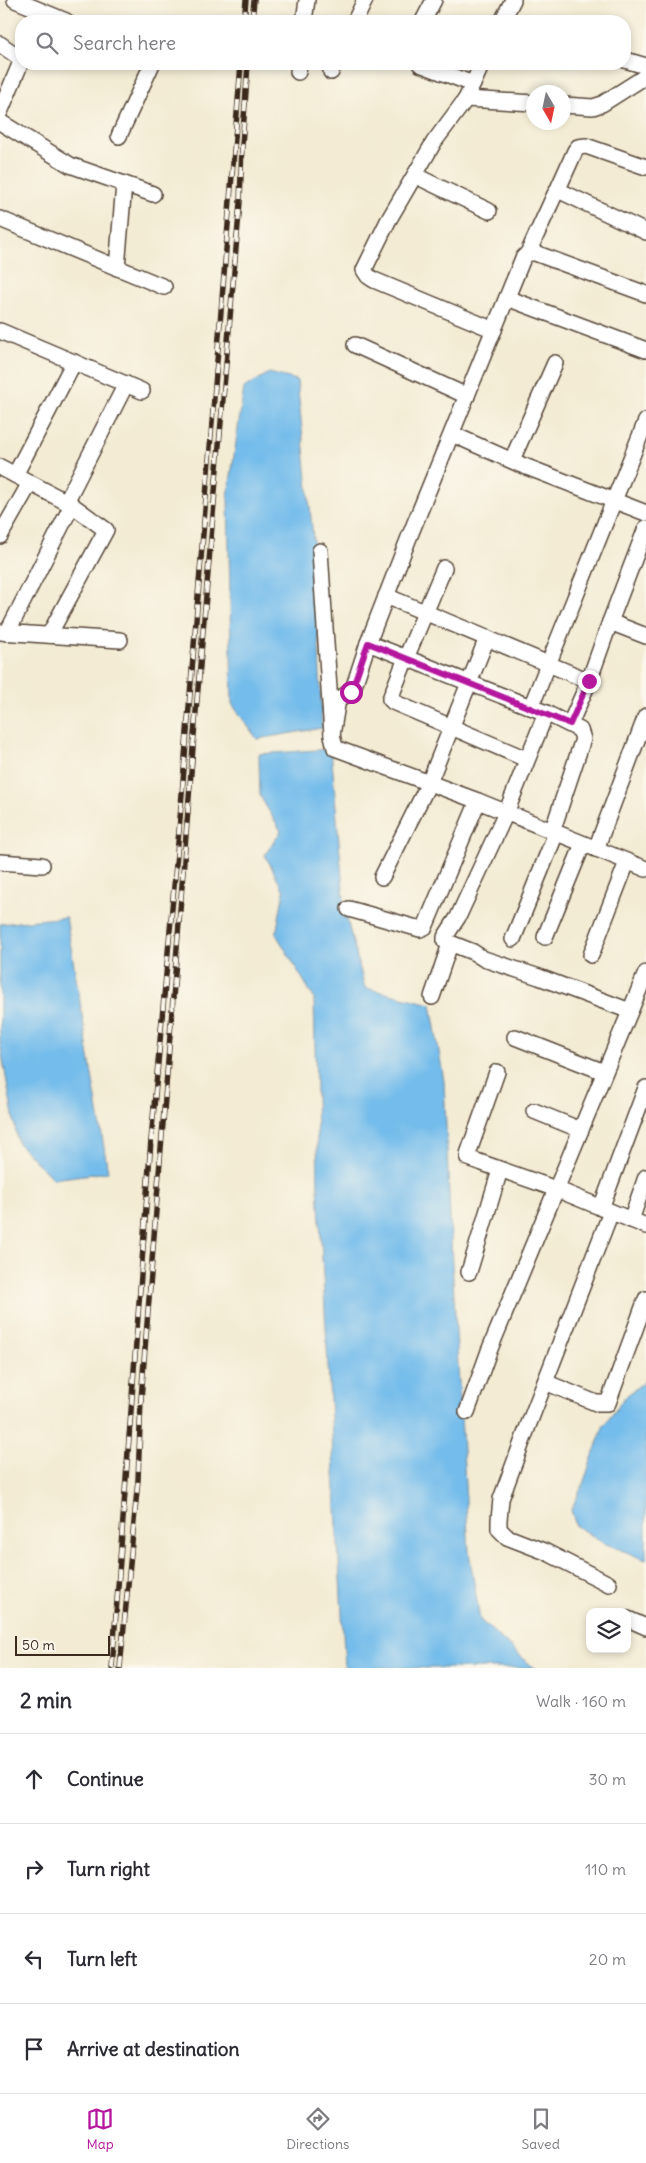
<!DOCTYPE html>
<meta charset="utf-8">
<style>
body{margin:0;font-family:Delius,sans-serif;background:#f7f7f7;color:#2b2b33}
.controls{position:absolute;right:15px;bottom:15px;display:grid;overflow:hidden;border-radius:10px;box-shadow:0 2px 8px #0003}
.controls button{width:45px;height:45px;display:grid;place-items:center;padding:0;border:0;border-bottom:1px solid #e1e1e2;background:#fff;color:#2b2b33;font:25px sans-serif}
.compass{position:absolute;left:526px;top:85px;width:45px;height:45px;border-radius:50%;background:#fff;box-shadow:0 2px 8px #0003;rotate:171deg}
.scale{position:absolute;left:15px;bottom:12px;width:95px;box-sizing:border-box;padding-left:5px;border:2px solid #3b2a1e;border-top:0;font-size:14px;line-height:18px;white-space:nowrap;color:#3b2a1e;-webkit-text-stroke:4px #fbf7ec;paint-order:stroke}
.stop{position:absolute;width:15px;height:15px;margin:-11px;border:4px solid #b5179e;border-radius:50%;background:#fff}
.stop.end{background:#b5179e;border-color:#fff;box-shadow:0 1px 5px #0008}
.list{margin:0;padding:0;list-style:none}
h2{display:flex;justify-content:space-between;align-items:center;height:65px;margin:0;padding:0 20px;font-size:21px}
h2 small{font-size:16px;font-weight:400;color:#7c7c81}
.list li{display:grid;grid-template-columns:32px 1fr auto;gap:15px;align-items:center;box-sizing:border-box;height:90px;padding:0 20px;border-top:1px solid #e1e1e2}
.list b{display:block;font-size:19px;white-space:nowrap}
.list em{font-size:16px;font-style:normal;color:#7c7c81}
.icon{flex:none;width:28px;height:28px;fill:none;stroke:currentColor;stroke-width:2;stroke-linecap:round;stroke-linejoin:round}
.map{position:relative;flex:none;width:646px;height:1668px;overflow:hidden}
.search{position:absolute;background:#fff;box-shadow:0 2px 8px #0003;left:15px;right:15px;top:15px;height:55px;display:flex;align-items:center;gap:12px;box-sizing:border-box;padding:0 18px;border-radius:20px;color:#7c7c81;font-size:19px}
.sheet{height:425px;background:#fff}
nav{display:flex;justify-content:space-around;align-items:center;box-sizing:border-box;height:70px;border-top:1px solid #e1e1e2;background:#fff;font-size:14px;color:#7c7c81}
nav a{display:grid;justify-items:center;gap:2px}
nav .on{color:#b5179e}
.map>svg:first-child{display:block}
.water{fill:#73bceb;stroke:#577384}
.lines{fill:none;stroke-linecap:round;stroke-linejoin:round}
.minor-casing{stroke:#574739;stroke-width:18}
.minor{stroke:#fff;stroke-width:15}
.rail-casing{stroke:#3b2a1e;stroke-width:5.5}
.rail{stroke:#fbf7ec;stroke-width:4;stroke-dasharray:11;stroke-linecap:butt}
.route{stroke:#b5179e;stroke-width:6}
</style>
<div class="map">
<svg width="646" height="1668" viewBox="0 0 646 1668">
<rect width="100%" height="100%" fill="#fbf7ec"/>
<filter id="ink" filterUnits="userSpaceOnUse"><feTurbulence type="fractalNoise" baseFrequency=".02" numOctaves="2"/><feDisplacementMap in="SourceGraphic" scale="10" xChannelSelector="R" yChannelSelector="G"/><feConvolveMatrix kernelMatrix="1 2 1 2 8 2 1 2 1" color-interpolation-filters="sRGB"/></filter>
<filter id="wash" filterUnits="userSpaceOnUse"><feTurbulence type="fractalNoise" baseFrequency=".0096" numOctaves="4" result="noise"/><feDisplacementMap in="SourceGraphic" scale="20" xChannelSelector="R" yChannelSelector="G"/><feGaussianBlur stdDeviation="1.12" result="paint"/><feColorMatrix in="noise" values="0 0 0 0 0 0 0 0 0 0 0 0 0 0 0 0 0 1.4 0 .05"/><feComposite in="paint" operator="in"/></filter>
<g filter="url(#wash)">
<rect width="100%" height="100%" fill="#f3ebd3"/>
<g class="water">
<polygon points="269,373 297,380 316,567 322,728 257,739 232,704 228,496 244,388"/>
<polygon points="331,749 345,912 365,988 431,1004 444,1081 452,1263 469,1552 480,1620 534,1668 345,1668 318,1186 314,998 276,934 284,891 265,855 281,831 260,796 259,754"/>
<polygon points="66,917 108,1172 53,1179 18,1143 0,1044 0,924"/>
<polygon points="646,1380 646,1560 604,1543 576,1526 571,1510 583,1484 603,1427 625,1397"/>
</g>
</g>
<g filter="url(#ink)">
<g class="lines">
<g class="minor-casing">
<g id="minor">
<polyline points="15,0 66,21"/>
<polyline points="304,21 307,0"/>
<polyline points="355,21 365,0"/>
<polyline points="423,21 434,0"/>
<polyline points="502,21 513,0"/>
<polyline points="0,44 20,58 21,62 0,112"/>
<polyline points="625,60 646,66"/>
<polyline points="420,64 473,84"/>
<polyline points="482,64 466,99 434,142 388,221 364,270 368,276 374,280 494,330"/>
<polyline points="298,72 299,64"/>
<polyline points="331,72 334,64"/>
<polyline points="466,99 534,103"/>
<polyline points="564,105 593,107 602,104 646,76"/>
<polyline points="0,122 70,165 153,194"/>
<polyline points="119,136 152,64"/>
<polyline points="416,176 489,211"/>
<polyline points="557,191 575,151 578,147 586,146 646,167"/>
<polyline points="0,219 164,287"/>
<polyline points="528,253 555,194 560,191 646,232"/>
<polyline points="117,268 124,184"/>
<polyline points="507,298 646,350"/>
<polyline points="0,331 142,391"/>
<polyline points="355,345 467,396"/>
<polyline points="452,434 519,464 646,513"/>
<polyline points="512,460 555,363"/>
<polyline points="0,467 72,505 106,530 49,635"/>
<polyline points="15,475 74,362"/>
<polyline points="66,502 126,384"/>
<polyline points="0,536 30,483"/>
<polyline points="320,551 332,735 335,748 478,801 646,869"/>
<polyline points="444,568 406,658 390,699 393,702 526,759"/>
<polyline points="386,596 589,681 610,622 646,636"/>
<polyline points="610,622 646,528"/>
<polyline points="0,632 120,640"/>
<polyline points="7,633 72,505"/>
<polyline points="368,643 546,713 580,730 583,739 552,832"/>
<polyline points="531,707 646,421"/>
<polyline points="546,713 506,813 458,917 445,937 445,941 473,952 484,959 539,977 630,1011"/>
<polyline points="570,724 589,681"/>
<polyline points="332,735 338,699 351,692 353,689 368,643 408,540 523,258 528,253 535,253 646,294"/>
<polyline points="596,849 646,716"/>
<polyline points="0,862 42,865"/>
<polyline points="382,877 429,783 487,638"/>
<polyline points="349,909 420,929 425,927 478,801"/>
<polyline points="545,937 583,844"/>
<polyline points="513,939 556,833"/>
<polyline points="591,955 627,862"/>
<polyline points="432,997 450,944"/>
<polyline points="515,1037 604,1072"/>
<polyline points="497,1072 468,1154 468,1158 556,1189 646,1226"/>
<polyline points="534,1111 581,1130"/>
<polyline points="601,1208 646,1088"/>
<polyline points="631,1220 646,1177"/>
<polyline points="469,1272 500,1170"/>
<polyline points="545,1382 596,1403 608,1403 646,1299"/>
<polyline points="467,1412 489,1351 646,973"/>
<polyline points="609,1584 546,1552 507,1537 499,1529 499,1520 501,1499 528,1426 611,1212"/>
<polyline points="628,1619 646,1627"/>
</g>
</g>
<use href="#minor" class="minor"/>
<g class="rail-casing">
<g id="rail">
<polyline points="244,21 246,0"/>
<polyline points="252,21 254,0"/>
<polyline points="112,1668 151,1140 179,831 241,64"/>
<polyline points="120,1668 138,1480 141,1399 194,735 240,202 242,145 248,64"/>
</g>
</g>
<use href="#rail" class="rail"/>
</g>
</g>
<g class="lines" filter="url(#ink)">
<polyline class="route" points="351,692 368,643 570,724 589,681"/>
</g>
</svg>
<div class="controls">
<button><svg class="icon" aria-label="layers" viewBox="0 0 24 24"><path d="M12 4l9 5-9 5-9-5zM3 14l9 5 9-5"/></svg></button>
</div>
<svg class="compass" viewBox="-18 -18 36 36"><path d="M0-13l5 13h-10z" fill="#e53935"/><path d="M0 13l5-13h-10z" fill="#7c7c81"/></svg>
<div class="scale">50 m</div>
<div class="stop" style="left:351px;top:692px"></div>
<div class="stop end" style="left:589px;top:681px"></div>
<div class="search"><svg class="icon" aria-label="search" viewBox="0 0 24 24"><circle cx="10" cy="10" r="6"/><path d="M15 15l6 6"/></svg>Search here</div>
</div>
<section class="sheet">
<h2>2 min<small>Walk · 160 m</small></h2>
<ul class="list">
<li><svg class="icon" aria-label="ahead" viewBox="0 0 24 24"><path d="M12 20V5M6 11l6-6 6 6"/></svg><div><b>Continue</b></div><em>30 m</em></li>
<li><svg class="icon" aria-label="right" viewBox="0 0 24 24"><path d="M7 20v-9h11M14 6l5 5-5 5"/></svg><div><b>Turn right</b></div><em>110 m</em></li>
<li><svg class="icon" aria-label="left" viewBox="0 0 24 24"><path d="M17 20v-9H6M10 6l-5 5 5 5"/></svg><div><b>Turn left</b></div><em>20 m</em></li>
<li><svg class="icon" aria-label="arrive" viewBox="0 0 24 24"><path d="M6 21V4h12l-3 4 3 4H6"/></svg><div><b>Arrive at destination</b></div></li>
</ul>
</section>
<nav>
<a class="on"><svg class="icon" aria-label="map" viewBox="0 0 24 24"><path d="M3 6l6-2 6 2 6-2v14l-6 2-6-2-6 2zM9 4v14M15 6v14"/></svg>Map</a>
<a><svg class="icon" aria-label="directions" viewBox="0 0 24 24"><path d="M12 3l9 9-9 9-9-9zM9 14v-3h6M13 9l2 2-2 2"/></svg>Directions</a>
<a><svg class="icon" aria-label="saved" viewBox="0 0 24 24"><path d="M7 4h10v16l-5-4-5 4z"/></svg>Saved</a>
</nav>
